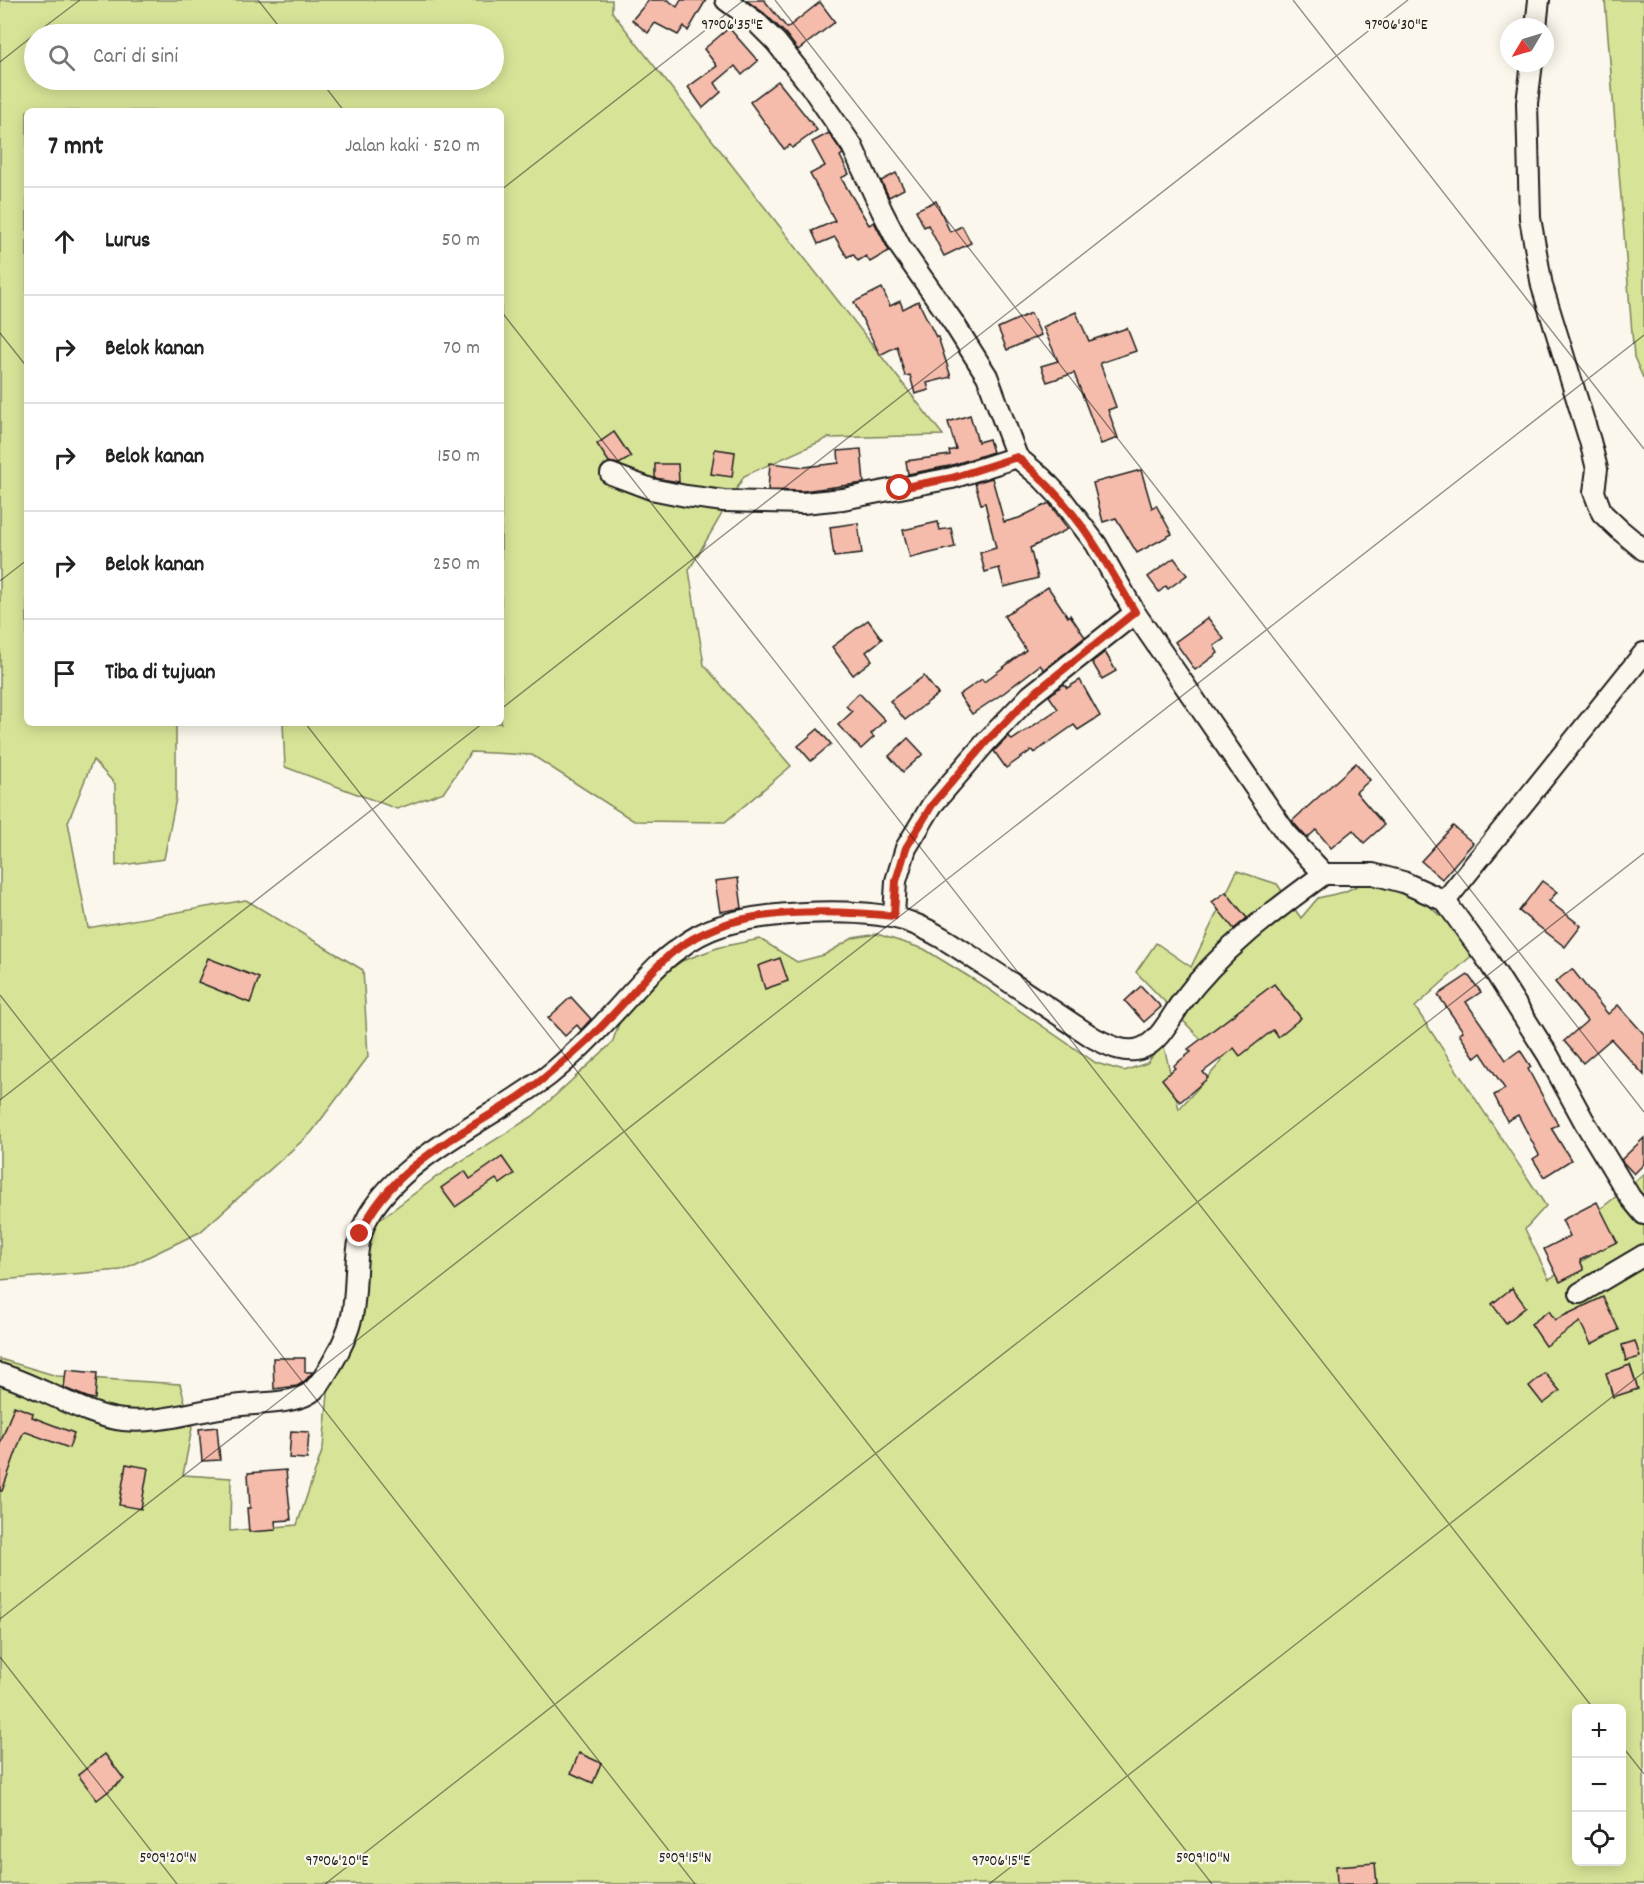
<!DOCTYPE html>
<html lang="id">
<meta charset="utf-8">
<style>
body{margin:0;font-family:Dekko,sans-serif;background:#f6f6f6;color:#222}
.controls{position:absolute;right:18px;bottom:18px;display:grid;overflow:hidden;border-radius:9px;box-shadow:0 3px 15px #0003}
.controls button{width:54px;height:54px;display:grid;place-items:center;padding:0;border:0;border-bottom:2px solid #e0e0e0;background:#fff;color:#222;font:30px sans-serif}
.compass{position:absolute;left:1500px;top:18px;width:54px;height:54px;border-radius:50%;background:#fff;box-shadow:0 3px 15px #0003;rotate:232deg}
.stop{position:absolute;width:18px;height:18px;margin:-14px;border:4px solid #c8321e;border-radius:50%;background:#fff}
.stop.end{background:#c8321e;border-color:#fff;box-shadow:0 2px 6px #0008}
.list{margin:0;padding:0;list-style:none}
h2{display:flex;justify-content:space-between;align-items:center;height:78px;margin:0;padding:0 24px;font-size:26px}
h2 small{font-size:20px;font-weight:400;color:#767676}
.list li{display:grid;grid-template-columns:39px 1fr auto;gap:18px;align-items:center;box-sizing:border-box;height:108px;padding:0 24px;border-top:2px solid #e0e0e0}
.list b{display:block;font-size:22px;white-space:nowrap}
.list em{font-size:20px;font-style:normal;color:#767676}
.icon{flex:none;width:33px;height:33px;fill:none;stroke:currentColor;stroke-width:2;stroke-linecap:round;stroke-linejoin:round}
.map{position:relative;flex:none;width:1644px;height:1884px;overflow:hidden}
.search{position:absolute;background:#fff;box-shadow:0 3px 15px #0003;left:24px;top:24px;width:480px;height:66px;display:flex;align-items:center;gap:15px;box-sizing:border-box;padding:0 21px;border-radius:33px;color:#767676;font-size:22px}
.panel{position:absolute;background:#fff;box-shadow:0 3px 15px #0003;left:24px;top:108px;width:480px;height:618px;border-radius:9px}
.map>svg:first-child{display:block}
.green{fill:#d7e497;stroke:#7a805a;stroke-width:1.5;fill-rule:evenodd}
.building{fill:#f5bcab;stroke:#1c1c1c;stroke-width:1.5}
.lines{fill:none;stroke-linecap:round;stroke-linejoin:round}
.minor-casing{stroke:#1c1c1c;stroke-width:24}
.minor{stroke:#fbf7ec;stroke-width:20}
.route{stroke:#c8321e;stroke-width:8}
.ticks{fill:none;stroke:#1c1c1c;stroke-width:1.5;stroke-opacity:0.45}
.ticks-label{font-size:15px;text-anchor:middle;fill:#1c1c1c;stroke:#fbf7ec;stroke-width:4.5;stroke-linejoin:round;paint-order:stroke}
</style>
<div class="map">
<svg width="1644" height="1884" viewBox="0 0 1644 1884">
<rect width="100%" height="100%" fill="#fbf7ec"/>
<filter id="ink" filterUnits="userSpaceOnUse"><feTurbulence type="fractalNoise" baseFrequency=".0167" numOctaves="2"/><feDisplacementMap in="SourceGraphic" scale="12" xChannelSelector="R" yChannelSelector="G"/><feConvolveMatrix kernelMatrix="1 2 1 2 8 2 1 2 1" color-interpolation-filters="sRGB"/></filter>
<g filter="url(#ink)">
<g class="green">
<path d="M 0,0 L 612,0 L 612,12 L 943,435 L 828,438 L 744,476 L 689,570 L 704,665 L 791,766 L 725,822 L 634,821 L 532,755 L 471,752 L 444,792 L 397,809 L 285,767 L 283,723 L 501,723 L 501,111 L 27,111 L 27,723 L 176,723 L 176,798 L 164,859 L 116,866 L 115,784 L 93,760 L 68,822 L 88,928 L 246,900 L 363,970 L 368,1057 L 311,1133 L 200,1232 L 121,1270 L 0,1280 ZM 34,34 L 494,34 L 494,80 L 34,80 Z"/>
<polygon points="1605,0 1644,0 1644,380 1634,357"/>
<path d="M 1237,871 L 1277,884 L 1301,918 L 1318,898 L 1344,892 L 1363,883 L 1381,882 L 1414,891 L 1439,915 L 1457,921 L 1479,949 L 1415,1007 L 1546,1206 L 1525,1229 L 1549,1279 L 1591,1256 L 1578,1227 L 1644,1174 L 1644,1884 L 0,1884 L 0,1359 L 57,1376 L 180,1384 L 192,1428 L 183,1475 L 231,1478 L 230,1531 L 297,1525 L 323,1448 L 329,1383 L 369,1228 L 436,1177 L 533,1116 L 612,1043 L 621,1018 L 641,988 L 682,961 L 720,947 L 760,939 L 797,962 L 824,955 L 853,938 L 877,934 L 924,949 L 984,986 L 1096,1063 L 1124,1071 L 1147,1063 L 1163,1043 L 1179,1109 L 1222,1061 L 1136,972 L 1156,943 L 1191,967 ZM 1576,1708 L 1622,1708 L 1622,1862 L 1576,1862 Z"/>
</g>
<g class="building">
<polygon points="649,0 668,0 677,7 681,0 706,0 688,31 684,26 678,35 655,23 648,33 632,20"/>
<polygon points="746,0 764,0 787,28 820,2 835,22 798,50 785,33 764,13"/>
<polygon points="729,28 758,61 742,75 735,66 715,83 721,92 703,108 688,87 717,66 704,49"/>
<polygon points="778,81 817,130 792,148 790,145 784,149 750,102"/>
<polygon points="829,133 842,152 843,154 840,156 849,174 841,178 869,225 874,222 889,251 870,262 866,256 858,261 853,254 847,257 835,237 818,244 812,231 835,221 810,174 825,166 812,142"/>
<polygon points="896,173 904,189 889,197 881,181"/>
<polygon points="936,201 950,232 962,226 971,243 944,256 928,225 924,227 916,210"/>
<polygon points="882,288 890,306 900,301 903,309 918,301 936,337 938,337 951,377 927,383 929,390 915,394 910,375 905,376 897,346 880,355 854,302"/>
<polygon points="1076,312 1089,341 1127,328 1136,351 1100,363 1116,407 1108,410 1118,438 1101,444 1074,373 1047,382 1041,366 1058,361 1043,327"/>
<polygon points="1031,313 1041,335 1007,350 998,328"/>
<polygon points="970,415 978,442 989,439 993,452 949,466 908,474 906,461 950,455 949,451 956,449 948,422"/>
<polygon points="614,432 631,457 619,464 609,462 597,444"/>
<polygon points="715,449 735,452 732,477 711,474"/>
<polygon points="861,449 864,483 803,491 768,490 770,463 804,467 839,463 838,451"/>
<polygon points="655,464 678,464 679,482 655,478"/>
<polygon points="1141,470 1152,508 1156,505 1172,534 1137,553 1116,518 1103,522 1093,483"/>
<polygon points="992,478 1004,522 1019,518 1049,503 1068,529 1030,548 1038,578 1004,587 999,568 985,572 980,553 996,548 985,503 981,504 975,483"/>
<polygon points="938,522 940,530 951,528 955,547 910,558 903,530"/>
<polygon points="858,523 862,554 834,557 830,527"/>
<polygon points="1174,558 1187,575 1168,589 1166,586 1159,592 1148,577"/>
<polygon points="1048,587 1068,617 1070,615 1085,637 1044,670 1040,665 1005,692 972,714 959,695 982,679 984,682 1026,650 1004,616"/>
<polygon points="1208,618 1224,639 1214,646 1218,653 1195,670 1175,642"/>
<polygon points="868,620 882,639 866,652 872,660 853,675 832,647"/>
<polygon points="1105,652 1116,671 1102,679 1092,662"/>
<polygon points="924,676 938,694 905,720 890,701"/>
<polygon points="1080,680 1100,716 1078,730 1074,725 1034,753 1032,750 1006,768 994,751 1009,736 1012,740 1058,709 1049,696 1064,684 1067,688"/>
<polygon points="859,693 885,720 871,734 874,737 861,749 838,725 852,712 846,706"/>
<polygon points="818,729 831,744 811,761 798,746"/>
<polygon points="908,738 923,754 903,772 889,756"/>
<polygon points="1356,763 1370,780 1356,792 1384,825 1364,843 1353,830 1331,848 1316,830 1307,838 1292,821"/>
<polygon points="1453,826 1473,843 1442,879 1421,861"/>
<polygon points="738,878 742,908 720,912 715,881"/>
<polygon points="1542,881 1557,892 1549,901 1581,926 1565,947 1519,911"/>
<polygon points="1226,892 1247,918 1234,929 1212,902"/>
<polygon points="208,958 259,978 250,1003 198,982"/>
<polygon points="780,958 788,981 765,989 758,966"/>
<polygon points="1572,969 1608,1014 1618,1005 1644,1034 1644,1075 1611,1039 1583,1063 1564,1041 1587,1021 1555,982"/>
<polygon points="1468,975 1481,992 1466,1002 1506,1060 1520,1050 1531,1067 1528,1069 1558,1125 1551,1128 1571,1160 1544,1177 1533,1159 1539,1155 1518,1115 1507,1121 1494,1095 1505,1089 1481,1053 1475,1058 1459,1034 1463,1031 1438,995"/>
<polygon points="1274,984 1301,1018 1278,1037 1273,1030 1240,1056 1234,1048 1228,1053 1203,1072 1208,1078 1180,1102 1162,1079 1175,1068 1173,1066 1191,1052 1188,1049"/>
<polygon points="1141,986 1161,1007 1144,1022 1125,1001"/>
<polygon points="571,997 591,1019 581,1030 577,1025 565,1036 548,1018"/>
<polygon points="1644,1138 1644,1164 1634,1174 1621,1160"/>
<polygon points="502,1157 514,1174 500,1184 496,1179 455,1207 441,1188 465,1171 470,1179"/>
<polygon points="1597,1202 1617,1242 1580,1260 1584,1270 1560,1282 1544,1249 1570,1236 1562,1220"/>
<polygon points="1512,1288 1526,1307 1506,1323 1492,1304"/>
<polygon points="1603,1297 1619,1330 1591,1344 1580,1322 1546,1346 1531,1324 1549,1311 1555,1320"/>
<polygon points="1635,1341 1640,1357 1626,1361 1622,1345"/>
<polygon points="273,1358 305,1358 305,1372 312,1372 312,1373 304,1382 297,1386 274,1389"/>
<polygon points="1630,1365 1638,1389 1613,1397 1606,1373"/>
<polygon points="66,1370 97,1373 95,1399 89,1398 64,1388"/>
<polygon points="1545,1373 1560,1391 1543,1404 1529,1386"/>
<polygon points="14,1406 33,1413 32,1417 74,1433 69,1448 26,1432 23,1433 2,1491 0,1491 0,1444"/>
<polygon points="217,1427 220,1460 202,1461 199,1429"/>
<polygon points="291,1431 309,1432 307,1459 289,1458"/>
<polygon points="126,1464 148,1468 141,1509 119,1505"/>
<polygon points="286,1470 291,1520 275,1521 276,1530 249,1532 247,1508 250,1508 248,1473"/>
<polygon points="579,1753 601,1763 593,1783 571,1773"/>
<polygon points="105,1754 124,1779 97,1800 78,1775"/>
<polygon points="1375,1863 1377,1884 1337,1884 1336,1866"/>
</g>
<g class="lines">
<g class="minor-casing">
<g id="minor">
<polyline points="726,0 756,22 776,42 810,85 852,146 882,211 901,248 953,322 987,376 1017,457 1042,478 1061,498 1096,544 1135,613 1286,833 1324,874 1373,874 1403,882 1445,901 1485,956 1548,1055 1584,1121 1630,1197 1644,1214"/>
<polyline points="1536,27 1539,0"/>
<polyline points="1532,63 1527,103 1530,218 1542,286 1590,441 1597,469 1594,492 1602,513 1620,530 1644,550"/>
<polyline points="611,474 651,489 686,496 724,501 803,503 843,499 952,478 1017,457"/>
<polyline points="1445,901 1644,653"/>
<polyline points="894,916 896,881 906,848 932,805 986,742 1031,695 1135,613"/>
<polyline points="1580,1293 1644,1255"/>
<path d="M 0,1374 C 40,1386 85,1416 123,1420 C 160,1424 197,1410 233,1406 C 254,1403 291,1404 308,1394 C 318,1388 324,1377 330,1367 C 339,1352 348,1333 352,1316 C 359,1282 351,1246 369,1215 C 406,1153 494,1118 549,1075 C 578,1052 603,1025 628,997 C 644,980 659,962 678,949 C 691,939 705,931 721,926 C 765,911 869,906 912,923 C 938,933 961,950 984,965 C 1021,989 1057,1014 1094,1038 C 1108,1045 1126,1055 1142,1048 C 1159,1042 1171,1017 1181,1003 C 1220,950 1272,912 1324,874"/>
</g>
</g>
<use href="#minor" class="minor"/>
</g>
</g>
<g class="lines" filter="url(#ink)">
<path class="route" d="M 360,1234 C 390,1167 460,1135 519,1097 C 534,1087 548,1075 562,1063 C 587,1043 608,1020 630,996 C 644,980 658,964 674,951 C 687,941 703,933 718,927 C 765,908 844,911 894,916 L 896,881 L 906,848 L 932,805 L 986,742 L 1032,695 L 1135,612 C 1100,551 1073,503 1017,457 L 952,478 L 900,488"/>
</g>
<path class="ticks" d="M 258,0 L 285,34M 775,0 L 1644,1112M 1293,0 L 1644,449M 35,34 L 80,0M 0,62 L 34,35M 320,80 L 344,111M 501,190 L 744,0M 501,311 L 1593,1708M 0,333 L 27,367M 0,581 L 27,560M 501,709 L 1408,0M 305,723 L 1212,1884M 0,995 L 695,1884M 0,1100 L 483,723M 0,1619 L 1644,335M 0,1657 L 177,1884M 1622,1746 L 1644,1774M 325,1884 L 1644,853M 989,1884 L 1644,1372"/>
<g class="ticks-label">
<text x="732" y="29">97°06'35"E</text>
<text x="1396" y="29">97°06'30"E</text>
<text x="168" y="1862">5°09'20"N</text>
<text x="685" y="1862">5°09'15"N</text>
<text x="1203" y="1862">5°09'10"N</text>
<text x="337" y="1865">97°06'20"E</text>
<text x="1001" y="1865">97°06'15"E</text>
</g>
</svg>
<div class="controls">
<button>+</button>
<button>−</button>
<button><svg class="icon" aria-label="locate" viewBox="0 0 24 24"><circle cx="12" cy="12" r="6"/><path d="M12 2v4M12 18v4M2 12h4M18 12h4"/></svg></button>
</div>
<svg class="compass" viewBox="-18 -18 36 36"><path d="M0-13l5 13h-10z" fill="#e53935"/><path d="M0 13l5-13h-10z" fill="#767676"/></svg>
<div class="stop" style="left:900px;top:488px"></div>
<div class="stop end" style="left:360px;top:1234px"></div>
<div class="search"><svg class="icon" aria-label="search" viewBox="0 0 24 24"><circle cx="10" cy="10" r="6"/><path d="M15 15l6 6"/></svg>Cari di sini</div>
<section class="panel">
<h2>7 mnt<small>Jalan kaki · 520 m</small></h2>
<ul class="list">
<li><svg class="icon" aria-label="ahead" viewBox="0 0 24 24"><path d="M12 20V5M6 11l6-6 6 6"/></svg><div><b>Lurus</b></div><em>50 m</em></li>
<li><svg class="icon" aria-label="right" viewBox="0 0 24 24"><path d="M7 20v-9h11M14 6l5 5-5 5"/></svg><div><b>Belok kanan</b></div><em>70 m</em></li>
<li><svg class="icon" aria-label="right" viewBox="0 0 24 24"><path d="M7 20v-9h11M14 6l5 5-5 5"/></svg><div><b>Belok kanan</b></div><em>150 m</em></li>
<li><svg class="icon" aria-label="right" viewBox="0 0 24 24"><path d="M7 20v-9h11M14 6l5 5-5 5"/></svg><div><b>Belok kanan</b></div><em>250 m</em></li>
<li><svg class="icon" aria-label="arrive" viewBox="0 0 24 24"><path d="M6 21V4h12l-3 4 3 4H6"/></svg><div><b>Tiba di tujuan</b></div></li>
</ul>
</section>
</div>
